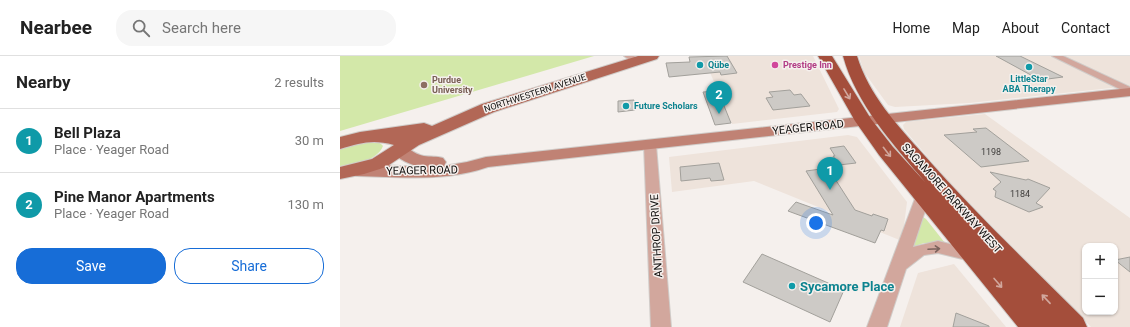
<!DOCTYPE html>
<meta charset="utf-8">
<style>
body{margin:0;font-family:Roboto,sans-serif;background:#f6f6f6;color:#222}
.controls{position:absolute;right:12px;bottom:12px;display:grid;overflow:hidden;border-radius:8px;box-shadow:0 1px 3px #0004}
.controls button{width:36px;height:36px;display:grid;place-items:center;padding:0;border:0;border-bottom:1px solid #e0e0e0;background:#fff;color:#222;font:20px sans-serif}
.you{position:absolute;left:476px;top:167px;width:14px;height:14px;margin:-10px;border:3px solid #fff;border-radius:50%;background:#1a73e8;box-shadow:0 0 0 6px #1a73e833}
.badge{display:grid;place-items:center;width:26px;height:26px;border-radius:50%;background:#176dd7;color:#fff;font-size:13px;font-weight:700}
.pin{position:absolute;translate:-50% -33px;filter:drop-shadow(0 1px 2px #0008)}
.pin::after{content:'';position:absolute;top:21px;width:14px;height:12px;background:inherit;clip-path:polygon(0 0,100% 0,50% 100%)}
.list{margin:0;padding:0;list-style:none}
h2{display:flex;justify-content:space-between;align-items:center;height:52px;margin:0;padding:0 16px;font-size:17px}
h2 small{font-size:13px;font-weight:400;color:#767676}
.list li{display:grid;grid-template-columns:26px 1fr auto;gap:12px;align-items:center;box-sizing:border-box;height:64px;padding:0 16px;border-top:1px solid #e0e0e0}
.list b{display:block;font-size:15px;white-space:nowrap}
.list p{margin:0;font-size:13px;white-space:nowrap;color:#767676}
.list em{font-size:13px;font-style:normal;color:#767676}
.actions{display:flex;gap:8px;padding:12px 16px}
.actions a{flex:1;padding:9px 0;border:1px solid #176dd7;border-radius:16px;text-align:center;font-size:14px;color:#176dd7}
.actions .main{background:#176dd7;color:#fff}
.icon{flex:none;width:22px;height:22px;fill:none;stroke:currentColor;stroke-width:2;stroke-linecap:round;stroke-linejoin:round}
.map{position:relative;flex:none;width:790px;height:271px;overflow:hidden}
header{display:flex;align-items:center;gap:24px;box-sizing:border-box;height:56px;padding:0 20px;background:#fff;border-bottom:1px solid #e0e0e0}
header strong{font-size:19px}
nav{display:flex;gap:22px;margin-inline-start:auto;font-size:14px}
.search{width:280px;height:36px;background:#f6f6f6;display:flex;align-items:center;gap:10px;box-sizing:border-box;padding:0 14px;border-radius:16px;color:#767676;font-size:15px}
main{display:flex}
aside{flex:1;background:#fff}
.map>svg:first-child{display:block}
.built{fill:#eee3db;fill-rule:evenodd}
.green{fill:#d3e8a9}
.building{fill:#cdcac6;stroke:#a2a09b}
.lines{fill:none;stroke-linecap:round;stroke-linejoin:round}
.street-casing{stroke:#d0ccc9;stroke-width:2}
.secondary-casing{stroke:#d0ccc9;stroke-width:2}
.primary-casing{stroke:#d0ccc9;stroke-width:2}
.highway-casing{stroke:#d0ccc9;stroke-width:2}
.street{fill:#d2a79d;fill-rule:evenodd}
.secondary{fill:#c08274;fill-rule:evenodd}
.primary{fill:#b26756;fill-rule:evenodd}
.highway{fill:#a44e3b;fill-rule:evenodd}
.oneway{stroke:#d1a79d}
.oneway2{stroke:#7b625c}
.culture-dot{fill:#0f9aa8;stroke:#f5f0ed;stroke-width:1.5}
.hotel-dot{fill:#d1479c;stroke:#f5f0ed;stroke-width:1.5}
.education-dot{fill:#8d6e63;stroke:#f5f0ed;stroke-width:1.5}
.labels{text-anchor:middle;stroke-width:3;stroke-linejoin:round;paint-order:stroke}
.far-culture-label{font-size:9px;font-weight:bold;fill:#0d838f;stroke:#f5f0ed;text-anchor:start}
.far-hotel-label{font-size:9px;font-weight:bold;fill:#b23c85;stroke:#f5f0ed;text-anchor:start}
.far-education-label{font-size:9px;font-weight:bold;fill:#785e54;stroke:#f5f0ed;text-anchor:start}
.far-street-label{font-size:9px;fill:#100e0d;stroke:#f5f0ed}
.number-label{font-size:9px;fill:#3f3d3b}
.street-label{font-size:11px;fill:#100e0d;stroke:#f5f0ed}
.near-culture-label{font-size:13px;font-weight:bold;fill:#0d838f;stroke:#f5f0ed;text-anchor:start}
</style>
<header>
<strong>Nearbee</strong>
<div class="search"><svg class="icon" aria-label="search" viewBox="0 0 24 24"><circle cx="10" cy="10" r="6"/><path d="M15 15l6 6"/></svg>Search here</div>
<nav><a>Home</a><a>Map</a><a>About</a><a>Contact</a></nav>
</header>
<main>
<aside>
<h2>Nearby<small>2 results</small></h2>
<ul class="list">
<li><span class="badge" style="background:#0f9aa8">1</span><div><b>Bell Plaza</b><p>Place · Yeager Road</p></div><em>30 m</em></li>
<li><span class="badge" style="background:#0f9aa8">2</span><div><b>Pine Manor Apartments</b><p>Place · Yeager Road</p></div><em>130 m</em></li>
</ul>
<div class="actions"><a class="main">Save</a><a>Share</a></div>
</aside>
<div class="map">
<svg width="790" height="271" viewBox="0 0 790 271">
<rect width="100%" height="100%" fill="#f5f0ed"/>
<g class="built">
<polygon points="363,0 473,0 499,53 497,56 392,68"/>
<polygon points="519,0 790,0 790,30 629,47 555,51 548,49 524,16"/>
<path d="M 645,58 L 790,162 L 790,271 L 751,271 L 608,125 L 564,73 L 563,69 L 566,66 ZM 745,190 L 775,190 L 775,256 L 745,256 Z"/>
<polygon points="508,79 517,81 567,146 562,185 414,125 332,136 329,101"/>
<polygon points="614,208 666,271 560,271 578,217"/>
</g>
<g class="green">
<polygon points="0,0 254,0 0,75"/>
<path d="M 22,86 C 29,86 39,84 43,90 C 37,105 14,109 0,110 L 0,93 Z"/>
<polygon points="583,161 586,163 605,187 584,187 572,191"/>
</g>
<g class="building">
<polygon points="387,0 397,17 381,19 380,16 329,21 326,7 350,6 349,1"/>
<polygon points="656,0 680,0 723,21 700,24"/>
<polygon points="450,34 454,39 461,38 470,50 433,54 426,42 433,41 429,36"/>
<polygon points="378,35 391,67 375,69 363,36"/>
<polygon points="294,44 295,54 278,56 278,45"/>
<polygon points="646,72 689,105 641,111 604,79 637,76 633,73"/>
<polygon points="504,90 516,107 499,109 493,100 495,100 490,92"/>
<polygon points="379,107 384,124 371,125 370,122 341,125 340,111"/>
<polygon points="488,112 515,154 532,160 533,158 548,163 544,175 541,174 535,187 448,155 456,146 493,159 466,115"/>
<polygon points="650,116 686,124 688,123 710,132 696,147 703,151 689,156 655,141 656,135 653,133 661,126"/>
<polygon points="422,198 504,234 490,266 403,226"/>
<polygon points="790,201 790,216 775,204"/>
<polygon points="616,257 649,270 649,271 613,271"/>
</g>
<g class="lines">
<g class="street-casing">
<g id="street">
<polygon points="284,0 294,0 301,5 300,7 294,7"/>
<polygon points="712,0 723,0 790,31 790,38"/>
<polygon points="310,85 314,86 316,89 331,271 311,271 304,89 306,86"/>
<polygon points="583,136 588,137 590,140 573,191 598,185 641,196 643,200 641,204 635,206 598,197 584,199 566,213 547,271 527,271 576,140 578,137"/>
</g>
</g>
<g class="secondary-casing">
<path id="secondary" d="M 790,32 L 790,40 L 148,111 C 105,126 62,121 17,120 L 10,118 L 8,114 L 10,110 L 17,108 L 83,111 C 72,110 57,103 50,94 L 53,90 C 66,87 72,98 84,100 C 90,101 97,100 103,102 L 106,106 L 104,110 L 127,106 L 146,101 Z"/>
</g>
<g class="primary-casing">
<path id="primary" d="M 298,0 L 319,0 L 317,3 L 154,56 L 79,89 L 46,111 L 24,118 L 0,123 L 0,111 L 32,103 L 54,89 C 32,83 21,87 0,93 L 0,81 L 20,76 L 84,67 L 92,70 L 142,48 Z"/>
</g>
<g class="highway-casing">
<path id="highway" d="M 478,0 L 492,0 L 531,63 L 553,91 L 585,126 C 553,88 516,48 503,0 L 517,0 C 529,39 557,69 584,99 C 634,156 689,208 743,262 L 747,271 L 678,271 L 539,99 L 515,65 Z"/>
</g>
<use href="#street" class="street"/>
<use href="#secondary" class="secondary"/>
<use href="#primary" class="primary"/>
<use href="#highway" class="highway"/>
</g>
<defs><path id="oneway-shaft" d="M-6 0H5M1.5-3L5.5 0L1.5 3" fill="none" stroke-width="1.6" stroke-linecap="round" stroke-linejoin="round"/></defs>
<g class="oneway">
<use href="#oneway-shaft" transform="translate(507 38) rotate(59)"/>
<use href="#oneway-shaft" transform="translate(547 96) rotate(52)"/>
<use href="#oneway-shaft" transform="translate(658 227) rotate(49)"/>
<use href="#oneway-shaft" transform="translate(706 243) rotate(-133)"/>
</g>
<use class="oneway2" href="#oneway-shaft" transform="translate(594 193) rotate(-3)"/>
<g class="culture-dot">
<circle cx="360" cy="9" r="4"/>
<circle cx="689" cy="11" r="4"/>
<circle cx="286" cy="50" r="4"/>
<circle cx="452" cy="230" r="4"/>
</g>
<circle class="hotel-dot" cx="435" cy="9" r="4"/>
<circle class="education-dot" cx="84" cy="29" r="4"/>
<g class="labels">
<g class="far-culture-label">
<text x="368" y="12">Qübe</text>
<text x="689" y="26" text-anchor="middle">LittleStar<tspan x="689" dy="10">ABA Therapy</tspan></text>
<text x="294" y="53">Future Scholars</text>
</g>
<g class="far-hotel-label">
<text x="443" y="12">Prestige Inn</text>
</g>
<g class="far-education-label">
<text x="92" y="27">Purdue<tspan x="92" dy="10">University</tspan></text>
</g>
<g class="far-street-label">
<text transform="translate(195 37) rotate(-18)" y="3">NORTHWESTERN AVENUE</text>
</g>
<g class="number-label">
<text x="651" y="99">1198</text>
<text x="680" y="141">1184</text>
</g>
<g class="street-label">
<text transform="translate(468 71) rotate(-6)" y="4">YEAGER ROAD</text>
<text transform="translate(82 114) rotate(-1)" y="4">YEAGER ROAD</text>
<text transform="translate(612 142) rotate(48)" y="4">SAGAMORE PARKWAY WEST</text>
<text transform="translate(316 180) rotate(-93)" y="4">ANTHROP DRIVE</text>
</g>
<g class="near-culture-label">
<text x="460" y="235">Sycamore Place</text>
</g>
</g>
</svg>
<div class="controls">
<button>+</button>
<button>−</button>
</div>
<div class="you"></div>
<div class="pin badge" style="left:490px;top:134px;background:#0f9aa8">1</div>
<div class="pin badge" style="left:379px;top:58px;background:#0f9aa8">2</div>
</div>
</main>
